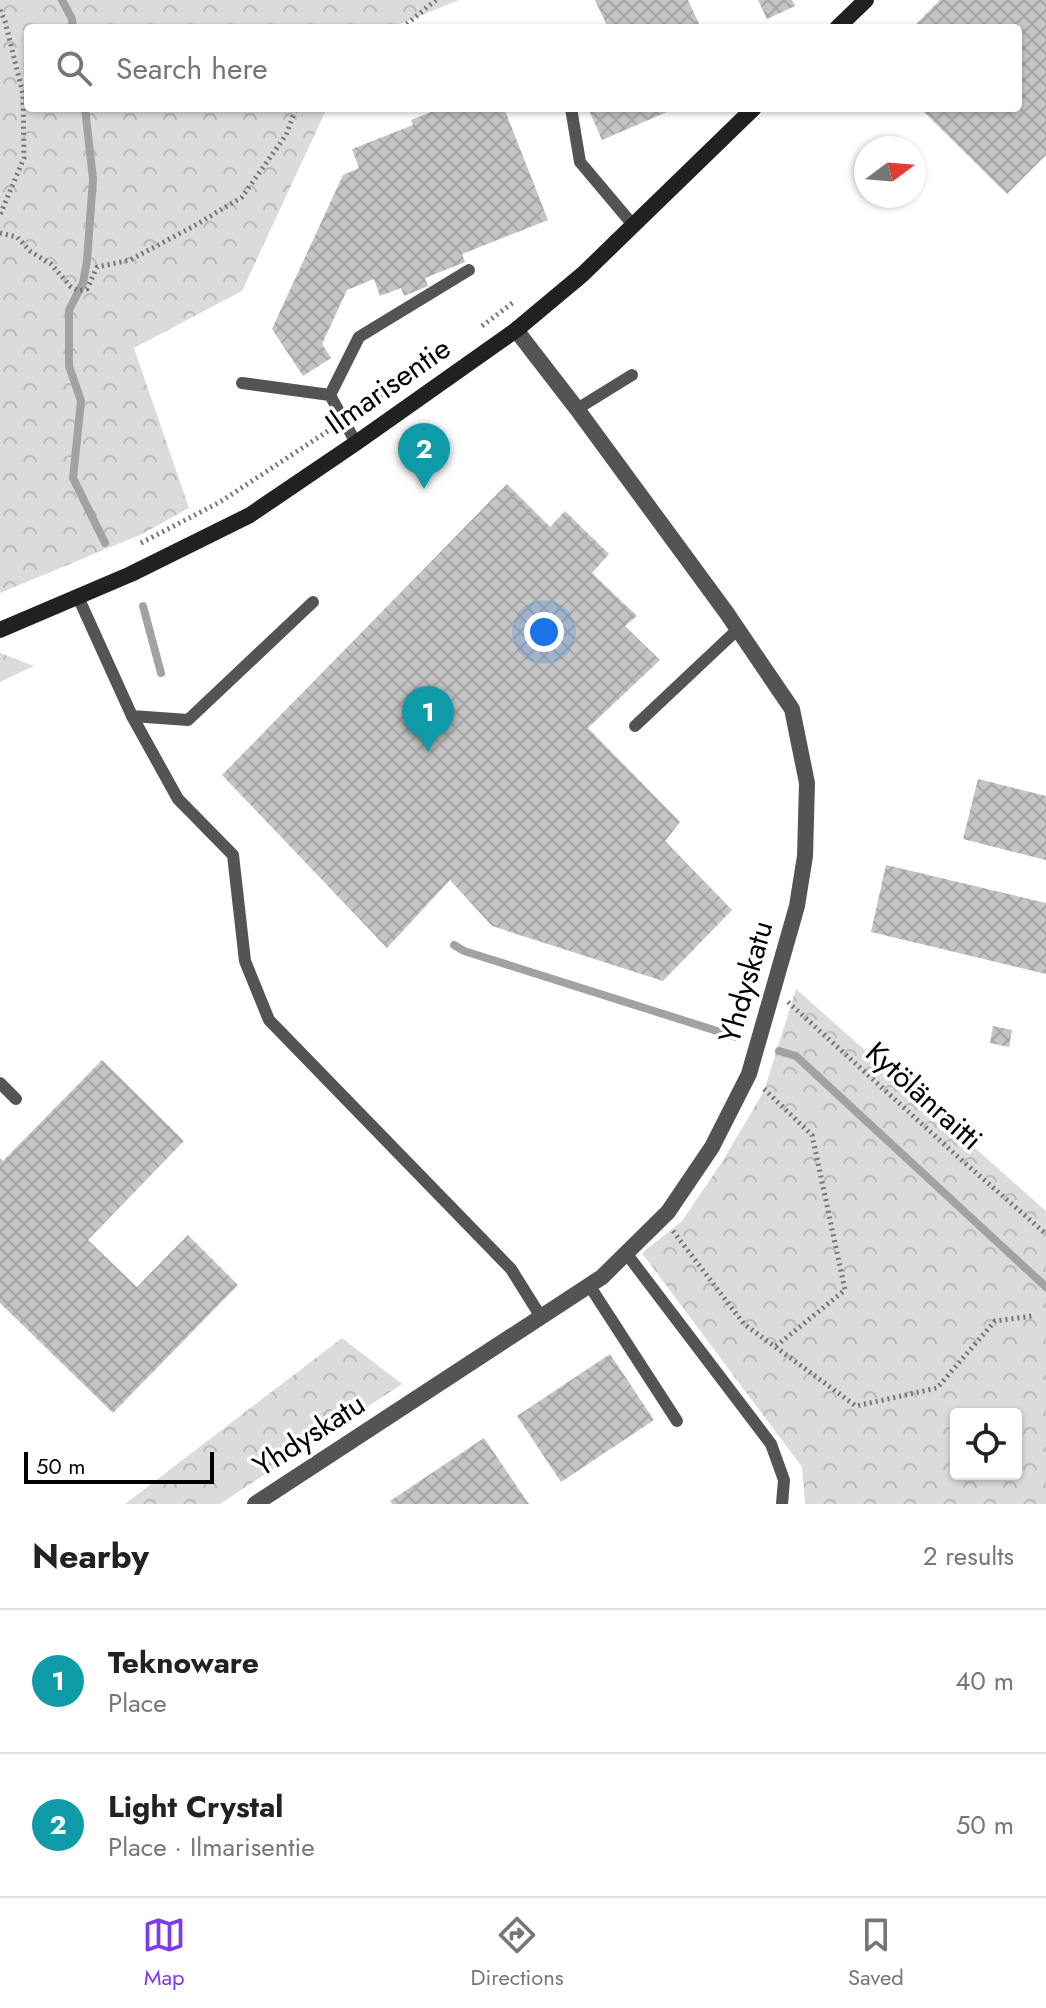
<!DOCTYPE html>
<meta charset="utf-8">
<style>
body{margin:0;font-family:Jost,sans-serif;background:#f2f2f2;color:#222}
.controls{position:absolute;right:24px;bottom:24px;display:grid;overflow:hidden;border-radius:8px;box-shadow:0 2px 6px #0004}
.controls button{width:72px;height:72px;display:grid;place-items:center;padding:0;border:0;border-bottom:2px solid #e0e0e0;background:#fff;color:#222;font:40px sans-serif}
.compass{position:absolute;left:854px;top:136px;width:72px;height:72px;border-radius:50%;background:#fff;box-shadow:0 2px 6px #0004;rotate:74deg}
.scale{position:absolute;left:24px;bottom:20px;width:190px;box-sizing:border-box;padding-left:8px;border:4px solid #000;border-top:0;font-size:22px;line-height:28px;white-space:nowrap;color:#000;-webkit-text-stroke:6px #fff;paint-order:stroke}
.you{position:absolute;left:544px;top:632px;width:28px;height:28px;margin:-20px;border:6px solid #fff;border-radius:50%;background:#1a73e8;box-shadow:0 0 0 12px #1a73e833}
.badge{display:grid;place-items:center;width:52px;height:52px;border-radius:50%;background:#7c3aed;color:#fff;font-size:26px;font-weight:700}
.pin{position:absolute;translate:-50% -66px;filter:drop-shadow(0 2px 4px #0008)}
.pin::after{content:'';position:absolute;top:42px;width:28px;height:24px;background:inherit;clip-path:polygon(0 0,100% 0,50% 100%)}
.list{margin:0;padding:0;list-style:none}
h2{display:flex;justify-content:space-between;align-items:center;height:104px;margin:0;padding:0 32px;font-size:34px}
h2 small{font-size:26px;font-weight:400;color:#767676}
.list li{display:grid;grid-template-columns:52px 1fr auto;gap:24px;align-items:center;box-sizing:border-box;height:144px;padding:0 32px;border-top:2px solid #e0e0e0}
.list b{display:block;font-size:30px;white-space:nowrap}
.list p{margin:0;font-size:26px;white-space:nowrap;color:#767676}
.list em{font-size:26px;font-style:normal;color:#767676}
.icon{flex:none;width:44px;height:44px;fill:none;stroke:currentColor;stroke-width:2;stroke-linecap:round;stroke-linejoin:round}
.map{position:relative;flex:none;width:1046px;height:1504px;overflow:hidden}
.search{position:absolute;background:#fff;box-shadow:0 2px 6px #0004;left:24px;right:24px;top:24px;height:88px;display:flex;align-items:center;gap:20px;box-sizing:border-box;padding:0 28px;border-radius:8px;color:#767676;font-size:30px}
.sheet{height:392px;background:#fff}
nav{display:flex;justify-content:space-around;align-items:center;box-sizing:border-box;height:112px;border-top:2px solid #e0e0e0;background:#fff;font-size:22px;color:#767676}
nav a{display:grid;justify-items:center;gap:4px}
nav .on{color:#7c3aed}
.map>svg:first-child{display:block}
.forest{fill:url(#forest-crowns);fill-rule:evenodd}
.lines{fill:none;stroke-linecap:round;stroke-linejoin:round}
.stream{stroke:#a2a2a2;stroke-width:8}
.building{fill:url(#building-cross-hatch)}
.path{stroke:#767676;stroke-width:5;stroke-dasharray:2 4;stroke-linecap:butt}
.lane{stroke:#545454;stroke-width:12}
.street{stroke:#545454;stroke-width:16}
.secondary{stroke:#212121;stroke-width:16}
.labels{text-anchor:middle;stroke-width:7;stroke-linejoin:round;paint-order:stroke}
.street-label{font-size:30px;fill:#000;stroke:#fff}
</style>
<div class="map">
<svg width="1046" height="1504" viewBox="0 0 1046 1504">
<defs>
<pattern id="forest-crowns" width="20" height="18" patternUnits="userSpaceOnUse" patternTransform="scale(2)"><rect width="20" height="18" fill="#dbdbdb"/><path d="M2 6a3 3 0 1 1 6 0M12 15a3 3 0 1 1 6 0" fill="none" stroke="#bababa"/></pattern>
<pattern id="building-cross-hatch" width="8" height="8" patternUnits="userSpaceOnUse" patternTransform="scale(2)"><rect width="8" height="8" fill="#c4c4c4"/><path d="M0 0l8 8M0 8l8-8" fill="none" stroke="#a7a7a7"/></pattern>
</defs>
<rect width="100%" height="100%" fill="#fff"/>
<g class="forest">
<polygon points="0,0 459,0 390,28 28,28 28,108 327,108 242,291 134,348 189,508 142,534 0,593"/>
<polygon points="0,653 34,666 0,682"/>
<path d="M 796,989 L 1046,1211 L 1046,1504 L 805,1504 L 802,1467 L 642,1253 L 682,1221 L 722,1162 L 764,1091 ZM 1016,1414 L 1016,1474 L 956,1474 L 956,1414 Z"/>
<polygon points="342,1338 402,1384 220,1504 125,1504"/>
</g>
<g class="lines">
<g class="stream">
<polyline points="62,0 72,19 73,28"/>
<polyline points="85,108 93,179 87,261 83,283 69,310 69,366 81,401 73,478 105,543"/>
<polyline points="143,606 161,673"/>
<polyline points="454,945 464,951 736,1037"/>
<polyline points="779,1051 796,1056 1046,1287"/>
</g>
</g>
<g class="building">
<polygon points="595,0 688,0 701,28 608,28"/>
<polygon points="758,0 792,0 795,6 767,19"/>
<polygon points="940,0 1046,0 1046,155 1007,194 920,108 1018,108 1018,28 912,28"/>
<polygon points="441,108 504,108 548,220 462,254 465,262 425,278 428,286 404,296 401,288 380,296 374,279 347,290 322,344 331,358 303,376 272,329 343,175 359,168 352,149 413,125 411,120"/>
<polygon points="588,108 676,108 602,140"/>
<polygon points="507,484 550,527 565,511 609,554 592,573 637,616 625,626 660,660 588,728 680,822 665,841 732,910 663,981 492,926 450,880 387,948 222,775"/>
<polygon points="978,779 1046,796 1046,860 963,839"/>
<polygon points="886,865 1046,903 1046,974 871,932"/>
<polygon points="993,1026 1012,1030 1009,1047 990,1043"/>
<polygon points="102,1060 184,1141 88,1240 137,1287 188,1235 238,1285 113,1413 0,1303 0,1158 3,1161"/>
<polygon points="610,1354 654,1420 561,1482 517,1416"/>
<polygon points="484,1438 529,1504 392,1504 390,1501"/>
</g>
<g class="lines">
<g class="path">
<polyline points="0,10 5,21 23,94 24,158 0,215"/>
<polyline points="402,28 436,0"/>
<polyline points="0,233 17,237 30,251 51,264 71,287 79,291 87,289 97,267 130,260 194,226 242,197 286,135 296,108"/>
<polyline points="482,326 515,301"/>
<polyline points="356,412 408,378"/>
<polyline points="141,543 220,502 331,429"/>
<polyline points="788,1002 957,1156 1046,1234"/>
<polyline points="764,1089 812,1135 845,1290 775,1347"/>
<polyline points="673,1231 744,1324 856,1406 937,1388 995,1321 1032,1316"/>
</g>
<g class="lane">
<polyline points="571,108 580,162 633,225"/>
<polyline points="242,383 330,395 356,443"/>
<polyline points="330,395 359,337 469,270"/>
<polyline points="577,409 632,375"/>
<polyline points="78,597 132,716 188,720 313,602"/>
<polyline points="132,716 178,799 233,855 245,961 269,1020 511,1269 541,1317"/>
<polyline points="635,726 737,630"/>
<polyline points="0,1083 16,1099"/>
<polyline points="626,1253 771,1444 784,1480 782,1504"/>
<polyline points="589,1285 677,1421"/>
</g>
<polyline class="street" points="255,1504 602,1277 668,1212 712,1147 749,1074 797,906 805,856 807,783 792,709 726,612 577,409 516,330"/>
<g class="secondary">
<polyline points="837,28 866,0"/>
<polyline points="0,630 131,574 250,515 356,443 516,330 583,274 754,108"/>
</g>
</g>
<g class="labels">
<g class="street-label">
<text transform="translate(388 386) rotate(-35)" y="10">Ilmarisentie</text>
<text transform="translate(746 982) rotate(-74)" y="10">Yhdyskatu</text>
<text transform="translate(924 1096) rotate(42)" y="10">Kytölänraitti</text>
<text transform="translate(309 1435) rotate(-33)" y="10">Yhdyskatu</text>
</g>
</g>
</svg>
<div class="controls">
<button><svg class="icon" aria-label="locate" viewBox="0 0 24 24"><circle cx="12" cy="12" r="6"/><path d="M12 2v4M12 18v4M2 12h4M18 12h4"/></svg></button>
</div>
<svg class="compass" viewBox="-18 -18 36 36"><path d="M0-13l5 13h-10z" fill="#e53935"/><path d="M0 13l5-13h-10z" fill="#767676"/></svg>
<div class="scale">50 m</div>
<div class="you"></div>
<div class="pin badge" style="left:428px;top:752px;background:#0f9aa8">1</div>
<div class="pin badge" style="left:424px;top:489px;background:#0f9aa8">2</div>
<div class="search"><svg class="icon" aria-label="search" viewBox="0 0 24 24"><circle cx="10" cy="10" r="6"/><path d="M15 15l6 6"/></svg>Search here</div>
</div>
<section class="sheet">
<h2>Nearby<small>2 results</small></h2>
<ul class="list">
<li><span class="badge" style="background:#0f9aa8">1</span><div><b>Teknoware</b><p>Place</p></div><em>40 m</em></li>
<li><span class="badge" style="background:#0f9aa8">2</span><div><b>Light Crystal</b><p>Place · Ilmarisentie</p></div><em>50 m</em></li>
</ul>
</section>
<nav>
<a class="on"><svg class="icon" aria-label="map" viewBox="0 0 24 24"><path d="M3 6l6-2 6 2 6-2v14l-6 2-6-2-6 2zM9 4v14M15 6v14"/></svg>Map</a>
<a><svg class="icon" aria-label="directions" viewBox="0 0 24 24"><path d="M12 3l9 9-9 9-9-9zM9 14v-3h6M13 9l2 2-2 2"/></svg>Directions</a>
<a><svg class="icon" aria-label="saved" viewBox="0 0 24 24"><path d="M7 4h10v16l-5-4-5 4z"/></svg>Saved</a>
</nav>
